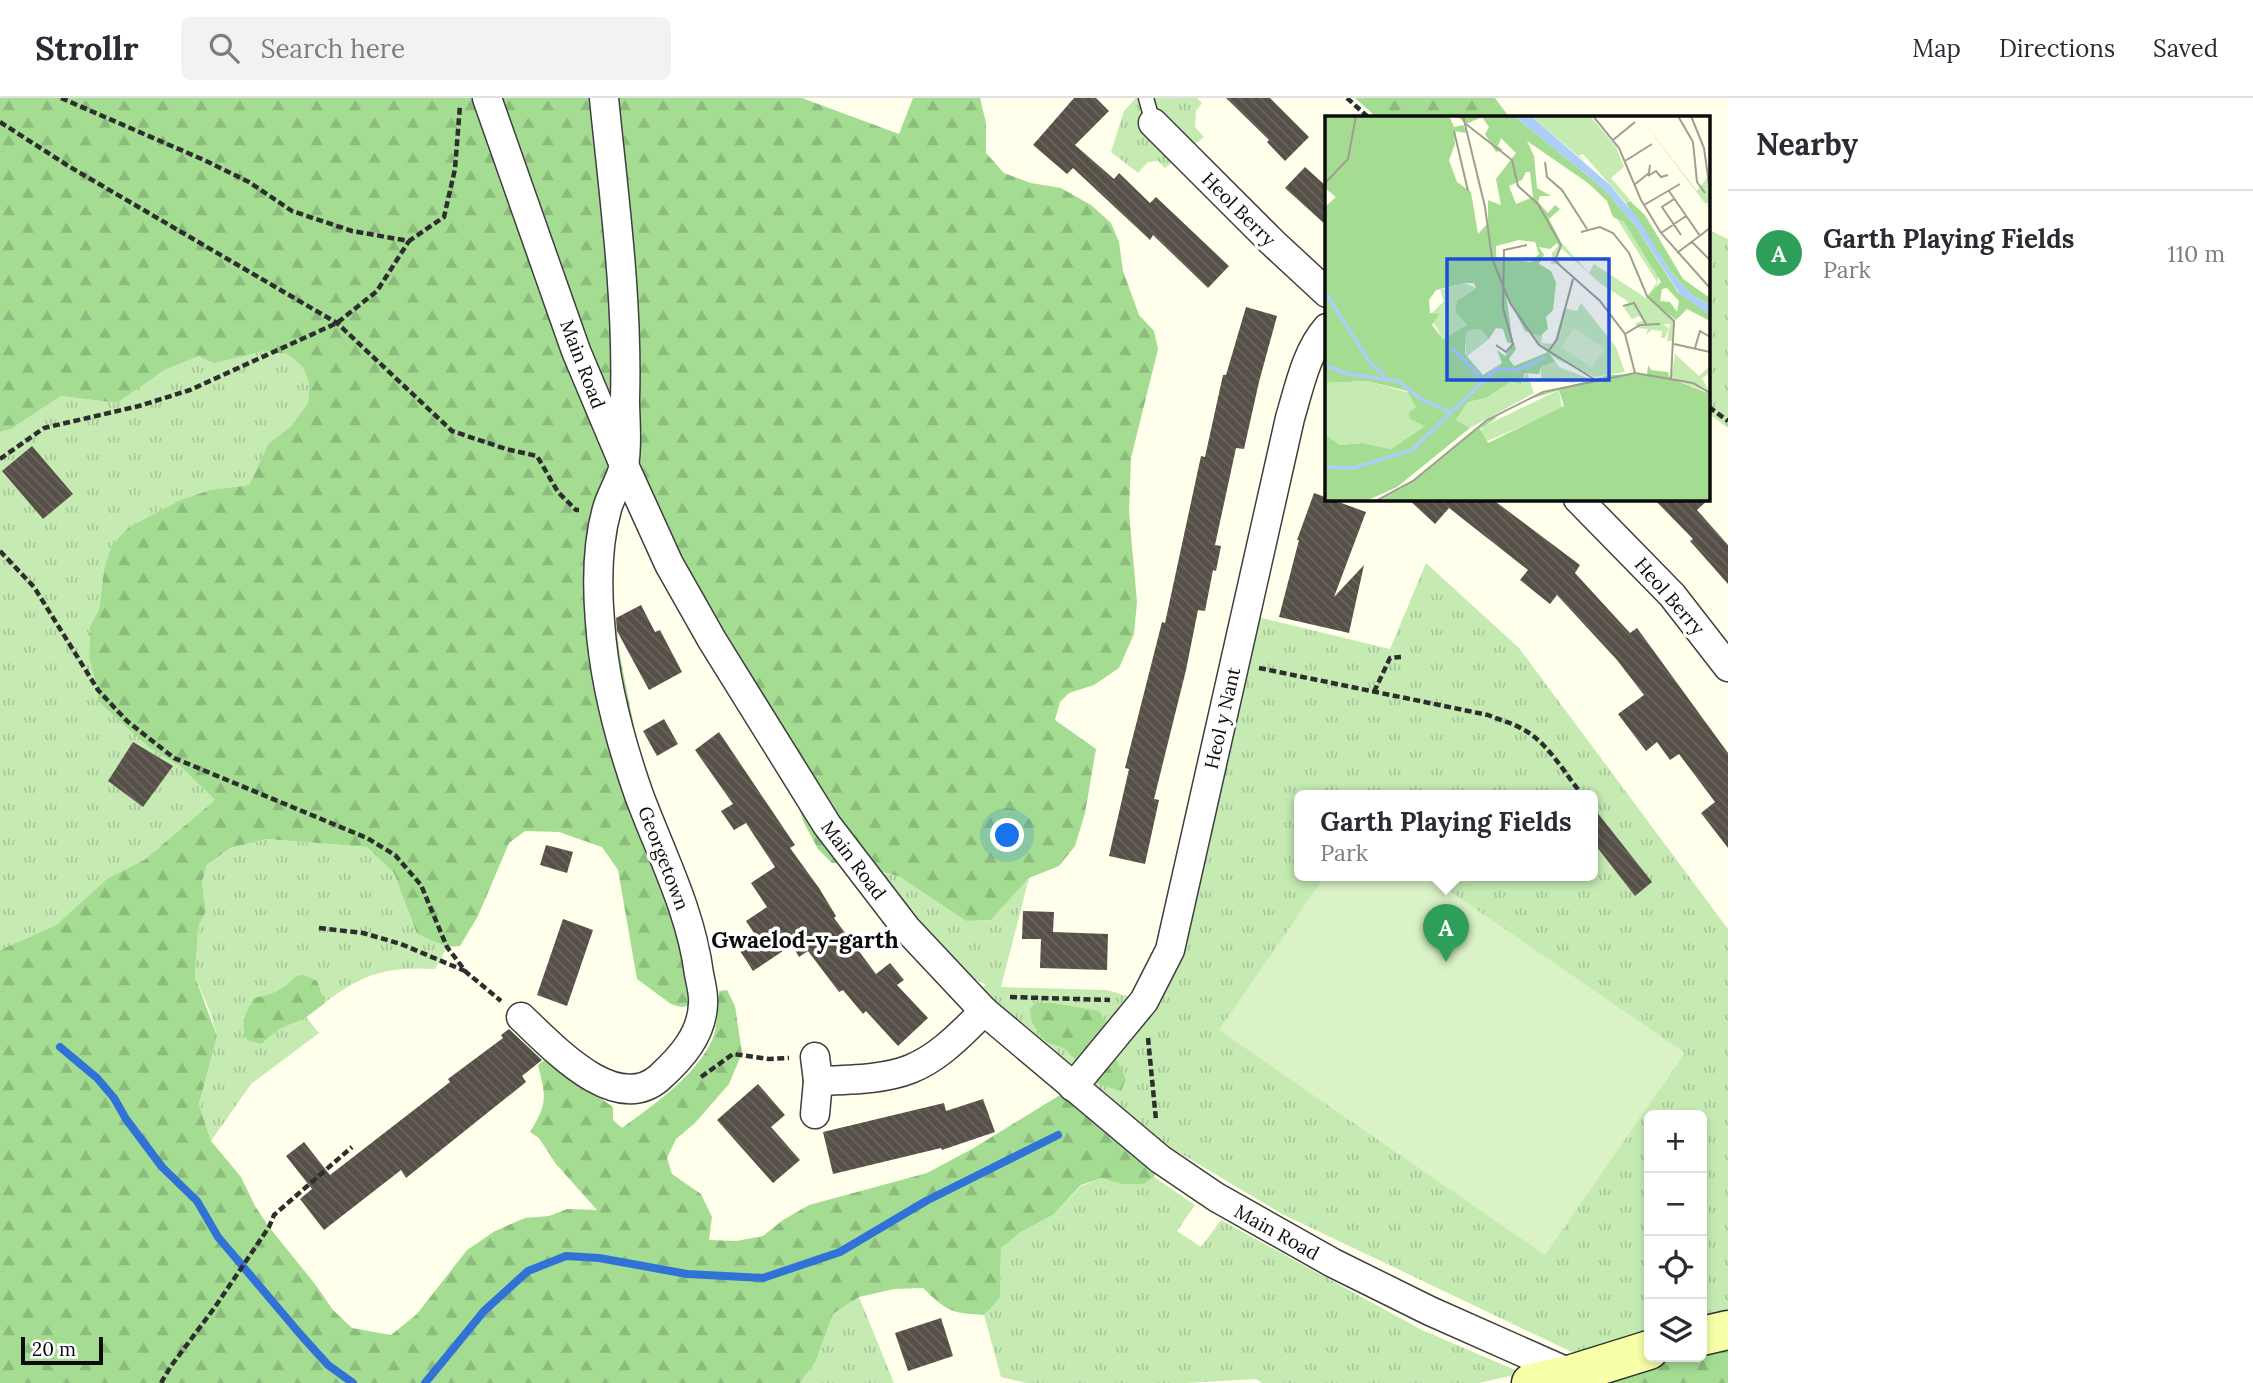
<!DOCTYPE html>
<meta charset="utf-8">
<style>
body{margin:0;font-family:Lora,serif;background:#f2f2f3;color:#2b2b33}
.controls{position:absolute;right:21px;bottom:21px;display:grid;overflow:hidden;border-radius:10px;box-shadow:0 4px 10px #0003}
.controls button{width:63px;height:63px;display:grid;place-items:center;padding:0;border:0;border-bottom:2px solid #e1e1e2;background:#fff;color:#2b2b33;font:35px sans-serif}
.scale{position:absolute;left:21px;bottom:18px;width:82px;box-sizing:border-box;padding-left:7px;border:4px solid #0c0c0c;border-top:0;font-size:19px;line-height:24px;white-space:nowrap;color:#0c0c0c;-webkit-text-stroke:5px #fff;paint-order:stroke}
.you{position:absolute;left:1008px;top:738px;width:24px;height:24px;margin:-18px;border:5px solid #fff;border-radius:50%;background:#1a73e8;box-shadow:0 0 0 10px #1a73e833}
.badge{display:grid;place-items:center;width:46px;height:46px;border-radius:50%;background:#b45309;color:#fff;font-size:23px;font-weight:700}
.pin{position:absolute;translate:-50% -58px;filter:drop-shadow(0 2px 4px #0008)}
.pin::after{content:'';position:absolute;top:37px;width:24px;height:21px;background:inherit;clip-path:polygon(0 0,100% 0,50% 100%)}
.popup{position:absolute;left:1294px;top:692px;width:304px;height:91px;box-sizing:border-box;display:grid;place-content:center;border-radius:10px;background:#fff;filter:drop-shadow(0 2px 5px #0005);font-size:23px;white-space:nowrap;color:#7c7c81}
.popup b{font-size:26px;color:#2b2b33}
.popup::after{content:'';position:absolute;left:50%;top:100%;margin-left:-14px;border:14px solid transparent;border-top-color:#fff}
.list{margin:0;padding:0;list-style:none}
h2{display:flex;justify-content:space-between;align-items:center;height:91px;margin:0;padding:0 28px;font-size:30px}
h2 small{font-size:23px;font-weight:400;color:#7c7c81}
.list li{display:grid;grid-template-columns:46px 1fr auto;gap:21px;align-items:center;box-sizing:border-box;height:126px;padding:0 28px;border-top:2px solid #e1e1e2}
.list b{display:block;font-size:26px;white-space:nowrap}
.list p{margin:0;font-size:23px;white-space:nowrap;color:#7c7c81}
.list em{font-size:23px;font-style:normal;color:#7c7c81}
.icon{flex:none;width:38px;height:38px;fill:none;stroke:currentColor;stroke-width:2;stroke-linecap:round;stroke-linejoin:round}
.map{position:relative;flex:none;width:1728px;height:1285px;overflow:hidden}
header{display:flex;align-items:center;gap:42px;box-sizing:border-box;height:98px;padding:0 35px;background:#fff;border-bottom:2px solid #e1e1e2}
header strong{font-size:33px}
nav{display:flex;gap:38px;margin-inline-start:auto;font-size:24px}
.search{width:490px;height:63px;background:#f2f2f3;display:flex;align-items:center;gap:18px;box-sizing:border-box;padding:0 24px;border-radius:10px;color:#7c7c81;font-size:26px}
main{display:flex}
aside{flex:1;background:#fff}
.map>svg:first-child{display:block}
.grass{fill:url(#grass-tufts);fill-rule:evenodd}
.forest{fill:url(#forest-firs)}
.pitch{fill:#daf2c6}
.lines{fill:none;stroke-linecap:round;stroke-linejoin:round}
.stream{stroke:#3072d5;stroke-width:8}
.building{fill:url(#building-back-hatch)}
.lane-casing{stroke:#3f3f3f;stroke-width:17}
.street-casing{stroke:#3f3f3f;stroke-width:31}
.secondary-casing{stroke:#2e2e2e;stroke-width:41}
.path{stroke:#2e2e2e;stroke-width:4.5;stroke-dasharray:7 3.5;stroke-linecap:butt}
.lane{stroke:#fff;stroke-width:14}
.street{stroke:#fff;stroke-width:28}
.secondary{stroke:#f7ffa7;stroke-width:38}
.labels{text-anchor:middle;stroke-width:7;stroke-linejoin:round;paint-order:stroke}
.street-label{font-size:19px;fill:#0c0c0c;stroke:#fff}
.quarter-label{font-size:23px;font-weight:bold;fill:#0c0c0c;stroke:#fff}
.inset-river{fill:none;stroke:#adcefa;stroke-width:3.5}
.inset-road{fill:none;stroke:#9e9e92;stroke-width:2}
.view{fill:#1d4ed8;fill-opacity:0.15;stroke:#1d4ed8;stroke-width:3.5}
.inset-edge{fill:none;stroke:#0c0c0c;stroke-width:3.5}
</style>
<header>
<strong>Strollr</strong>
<div class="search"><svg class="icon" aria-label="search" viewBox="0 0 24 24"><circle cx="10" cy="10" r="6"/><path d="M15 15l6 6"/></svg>Search here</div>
<nav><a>Map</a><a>Directions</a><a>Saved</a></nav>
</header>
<main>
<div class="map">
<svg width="1728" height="1285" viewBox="0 0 1728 1285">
<defs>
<pattern id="grass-tufts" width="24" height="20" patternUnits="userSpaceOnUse" patternTransform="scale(1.75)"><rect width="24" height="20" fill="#c5ebb3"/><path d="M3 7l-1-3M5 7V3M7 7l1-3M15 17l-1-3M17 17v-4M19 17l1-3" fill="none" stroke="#a8c899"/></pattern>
<pattern id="forest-firs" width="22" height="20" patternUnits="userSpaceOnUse" patternTransform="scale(1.75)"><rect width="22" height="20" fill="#a4dd92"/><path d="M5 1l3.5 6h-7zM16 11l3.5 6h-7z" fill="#8cbc7d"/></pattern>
<pattern id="building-back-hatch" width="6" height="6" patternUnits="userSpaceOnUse" patternTransform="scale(1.75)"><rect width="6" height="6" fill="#565048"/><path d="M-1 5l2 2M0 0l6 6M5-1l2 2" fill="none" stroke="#69645e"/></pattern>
</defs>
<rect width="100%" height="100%" fill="#ffffec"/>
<g class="grass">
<polygon points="1136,0 1197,0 1202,5 1196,13 1195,29 1204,39 1165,70 1158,63 1148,64 1138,75 1111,54 1124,13"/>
<polygon points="1709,132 1728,141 1728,330 1709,316"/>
<polygon points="265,253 287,256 303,269 309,286 308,305 291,328 268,346 249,387 210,392 180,402 129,429 104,471 99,513 90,528 89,561 98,592 151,651 180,668 215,702 144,762 108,780 56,827 0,852 0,334 11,331 61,298 117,305 165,272 199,258 241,258"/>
<path d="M 1426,465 L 1519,550 L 1728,831 L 1728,1216 L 1702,1223 L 1702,1017 L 1649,1017 L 1649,1236 L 1578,1257 L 1282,1116 L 1158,1042 L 970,898 L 986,887 L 975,881 L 919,823 L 880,774 L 900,779 L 966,823 L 991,822 L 1029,780 L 1001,889 L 1107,892 L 1144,903 L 1245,516 L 1390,551 ZM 1299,698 L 1593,698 L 1593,778 L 1299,778 Z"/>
<path d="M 267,741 L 367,749 L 394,775 L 417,836 L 447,849 L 435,871 C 374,867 352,883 306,919 L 319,935 L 251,986 L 211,1043 L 199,1006 L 217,938 L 210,914 L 195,879 L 198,829 L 206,812 L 202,784 L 207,767 L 232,750 Z"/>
<polygon points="1154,1079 1195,1107 1177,1133 1201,1149 1221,1122 1422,1232 1522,1275 1479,1285 1262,1285 1256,1281 1186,1285 1026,1285 1001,1279 984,1217 1000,1200 1001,1150 1021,1134 1053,1117 1081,1088 1102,1080 1120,1086 1144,1086"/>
<polygon points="859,1199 894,1285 800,1285 816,1263 833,1216"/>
</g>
<g class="forest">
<path d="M 0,0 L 802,0 L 899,36 L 913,0 L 980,0 L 986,25 L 986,55 L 1004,75 L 1031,85 L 1061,90 L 1091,107 L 1111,125 L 1119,144 L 1123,173 L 1139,217 L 1154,233 L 1158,251 L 1131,360 L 1129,414 L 1137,504 L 1134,536 L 1119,570 L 1094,587 L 1069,595 L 1060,604 L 1055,622 L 1096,651 L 1085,715 L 1075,748 L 1059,768 L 1029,780 L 991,822 L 966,823 L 900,779 L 858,767 L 832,765 L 818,751 L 804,725 L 779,652 L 625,369 L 613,417 L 610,475 L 620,558 L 637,643 L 637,672 L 703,906 L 681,909 L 671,906 L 637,881 L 618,772 L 602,749 L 559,734 L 525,733 L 509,745 L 478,818 L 460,848 L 447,849 L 417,836 L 394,775 L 367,749 L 267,741 L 231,750 L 207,767 L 202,784 L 206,813 L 198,829 L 195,879 L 217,938 L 199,1006 L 211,1043 L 241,1079 L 255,1108 L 269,1129 L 315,1186 L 333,1212 L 352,1230 L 391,1237 L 417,1216 L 467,1152 L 495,1133 L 525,1120 L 549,1118 L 567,1111 L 597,1112 L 556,1066 L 539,1040 L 530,1034 C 548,1005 546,999 538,967 L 547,960 L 580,986 L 613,1009 L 613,1022 L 622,1030 C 652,1008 696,978 712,942 C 718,929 717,908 719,893 L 727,892 L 735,908 L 742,955 L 729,986 L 695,1025 L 676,1041 L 667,1060 L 672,1076 L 701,1096 L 712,1119 L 709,1142 L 736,1143 L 763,1138 L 783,1122 L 809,1107 L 927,1075 L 972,1051 L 1073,989 L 1160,1061 L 1154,1079 L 1144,1086 L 1120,1086 L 1102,1080 L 1081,1087 L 1053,1117 L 1021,1134 L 1001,1150 L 1000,1200 L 984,1217 C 950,1215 947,1213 923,1190 L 894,1191 L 859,1199 L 833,1216 L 816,1263 L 800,1285 L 0,1285 L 0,852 L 56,827 L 108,780 L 144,762 L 215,702 L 180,668 L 151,651 L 98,603 L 98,592 L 89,561 L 90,528 L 99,512 L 104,471 L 112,447 L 129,429 L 180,402 L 210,392 L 249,387 L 268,346 L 291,328 L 308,305 L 309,286 L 303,269 L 287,256 L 265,253 L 214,265 L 199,258 L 165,272 L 117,305 L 61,298 L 11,331 L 0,334 Z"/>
<polygon points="1355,0 1495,0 1509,19 1376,19"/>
<path d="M 304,877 L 317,883 L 325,905 L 305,920 L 279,931 L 261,946 L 247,942 C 240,925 245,916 254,900 C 271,897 284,892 296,878 Z"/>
<polygon points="1036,905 1053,905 1099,913 1106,924 1108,946 1126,981 1121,993 1100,987 1064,950 1046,944 1032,925 1030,910"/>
<polygon points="1728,1236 1728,1285 1551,1285 1649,1259 1702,1259 1702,1244"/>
</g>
<polygon class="pitch" points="1325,778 1428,778 1685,955 1545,1157 1219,932"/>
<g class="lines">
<g class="stream">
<polyline points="60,949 97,980 114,1000 126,1021 162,1069 197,1103 218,1139 300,1236 328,1267 353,1285"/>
<polyline points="425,1285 484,1213 528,1173 566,1158 599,1160 687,1176 763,1180 840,1154 926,1103 1058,1037"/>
</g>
</g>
<g class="building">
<polygon points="1074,0 1096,0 1109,13 1075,47 1114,81 1119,75 1150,105 1156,99 1229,168 1208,190 1153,137 1150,142 1073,70 1067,76 1033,47"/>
<polygon points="1226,0 1270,0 1309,39 1285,63 1267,44 1269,42"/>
<polygon points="1305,69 1327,89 1327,128 1285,90"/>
<polygon points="1246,209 1277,218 1259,284 1244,351 1236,350 1215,447 1221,448 1216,473 1213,472 1205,513 1198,512 1186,572 1154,701 1159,702 1145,766 1109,758 1129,671 1125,670 1162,524 1165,525 1201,358 1205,359 1223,277 1226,277"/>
<polygon points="32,348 73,396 43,421 2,373"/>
<polygon points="1314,395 1366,414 1334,499 1364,467 1349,535 1279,519 1299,442 1297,442"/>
<polygon points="1408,401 1492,401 1580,467 1575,475 1630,535 1637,530 1728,655 1728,750 1701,715 1715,704 1679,656 1670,662 1657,644 1646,653 1618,616 1644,597 1617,562 1557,497 1550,506 1520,482 1528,472 1449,410 1435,426"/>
<polygon points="1654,401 1709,401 1697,412 1728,447 1728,486 1690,443 1693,441"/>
<polygon points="641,507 655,534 660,532 682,574 649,592 617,533 616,520"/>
<polygon points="664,621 678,646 657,658 643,633"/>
<polygon points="719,634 795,747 790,750 819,790 836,818 834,820 876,876 890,865 904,882 897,887 928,920 898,948 866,913 863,916 843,892 839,894 808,853 799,859 792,847 753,873 738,850 756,838 746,823 767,809 751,785 775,769 746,725 734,732 721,713 733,706 695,652"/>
<polygon points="133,644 173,668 143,709 108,683"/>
<polygon points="1593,709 1652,784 1635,798 1593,744"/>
<polygon points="546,747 573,754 567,775 540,767"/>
<polygon points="1023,813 1054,814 1053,834 1108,836 1107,872 1040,870 1041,841 1022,841"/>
<polygon points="563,821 593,832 567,908 537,897"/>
<polygon points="509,931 542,962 522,978 526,984 406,1080 401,1072 324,1132 300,1101 312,1091 286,1058 304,1044 330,1077 450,984 448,981 503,940 501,937"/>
<polygon points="758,986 785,1017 771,1029 800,1062 773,1085 717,1022"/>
<polygon points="983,1001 995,1034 942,1052 941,1050 833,1076 823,1034 944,1005 946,1013"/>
<polygon points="941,1220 953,1258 908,1273 895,1235"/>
</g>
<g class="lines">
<g class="lane-casing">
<polyline id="lane" points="1146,0 1153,25"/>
</g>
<g class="street-casing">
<g id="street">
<polyline points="487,0 576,253 624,367 669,466 712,542 827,727 906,830 984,913 1160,1061 1216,1099 1333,1165 1430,1213 1572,1276"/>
<polyline points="1153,25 1272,144 1327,195"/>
<polyline points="1578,401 1672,497 1728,569"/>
<path d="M 521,919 C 552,948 615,1018 659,980 C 681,960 702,937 703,906 C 704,897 701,886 699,876 C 691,813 661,756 639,697 C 619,640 604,584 600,524 C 597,488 597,446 607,411 C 611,396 621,382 624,367 C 628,347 625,322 625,302 C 628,201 614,100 604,0"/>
<polyline points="815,959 818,983 815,1016"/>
<path d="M 818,983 C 906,980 922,977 984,913"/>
<path d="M 1073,989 L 1144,903 L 1170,852 L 1290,320 C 1299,290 1306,254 1327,230"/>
</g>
</g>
<g class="secondary-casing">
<g id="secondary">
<polyline points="1702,1238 1728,1232"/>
<polyline points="1531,1285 1572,1276 1649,1252"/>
</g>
</g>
<g class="path">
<polyline points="61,0 204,62 249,84 292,113 352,133 409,143 444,119 455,71 460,7"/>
<polyline points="1347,0 1368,19"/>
<polyline points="0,24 70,69 337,225 452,333 506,351 537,358 558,394 576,412 579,412"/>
<polyline points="1709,309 1728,323"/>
<polyline points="0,361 44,330 139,308 190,292 337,225 377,193 409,143"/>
<polyline points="0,453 34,489 98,592 127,623 174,660 367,740 395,757 421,787 447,849 466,874 501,903"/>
<path d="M 1259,570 L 1488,617 C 1500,622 1513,625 1524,632 C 1547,644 1564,674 1580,694"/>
<polyline points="1374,594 1390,560 1401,559"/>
<polyline points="319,830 363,835 401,846 465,873"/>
<polyline points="1010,899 1110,902"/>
<polyline points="1148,940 1156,1022"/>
<polyline points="701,979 733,956 769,961 789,960"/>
<polyline points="161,1285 171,1268 215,1209 269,1129 274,1117 352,1049"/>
</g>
<use href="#lane" class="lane"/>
<use href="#street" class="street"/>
<use href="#secondary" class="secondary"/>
</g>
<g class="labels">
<g class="street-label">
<text transform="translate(1239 111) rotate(45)" y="7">Heol Berry</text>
<text transform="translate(583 266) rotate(69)" y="7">Main Road</text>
<text transform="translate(1670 498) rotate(49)" y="7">Heol Berry</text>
<text transform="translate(1222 620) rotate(-77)" y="7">Heol y Nant</text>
<text transform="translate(664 760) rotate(69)" y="7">Georgetown</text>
<text transform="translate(854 762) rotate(53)" y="7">Main Road</text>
<text transform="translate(1277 1134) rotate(29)" y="7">Main Road</text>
</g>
<g class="quarter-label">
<text x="805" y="850">Gwaelod-y-garth</text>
</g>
</g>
<g transform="translate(1325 18)">
<rect width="385" height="385" fill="#ffffec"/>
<path d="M 206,0 L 265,0 L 291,31 L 299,51 L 286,62 L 305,84 L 301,87 L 258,38 L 254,39 L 260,46 ZM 314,0 L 372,75 L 385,58 L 385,88 L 381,87 L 385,94 ZM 292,103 L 299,106 L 333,160 L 330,186 L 350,208 L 347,225 L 342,225 L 345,208 L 338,208 L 344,212 L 340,222 L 336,222 L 337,215 L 326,214 L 321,219 L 323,213 L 313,212 L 310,207 L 318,205 L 314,200 L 307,203 L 299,192 L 304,188 L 301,184 L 276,168 L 237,133 L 231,139 L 235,147 L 226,148 L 227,137 L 236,126 L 264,157 L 269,148 L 321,182 L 332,166 ZM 140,167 L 151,172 L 132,185 L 130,196 L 142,209 L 118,223 L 107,204 L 107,197 L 119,185 L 115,174 ZM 256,187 L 291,231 L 300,256 L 270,261 L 231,243 L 214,229 L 206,216 L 215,220 L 218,216 L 216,227 L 229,228 L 239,192 L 252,195 ZM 147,213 L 156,214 L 164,223 L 141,241 L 141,215 ZM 350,238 L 374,260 L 385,250 L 385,257 L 377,262 L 385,277 L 346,262 ZM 223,245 L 230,245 L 234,251 L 265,263 L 247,267 L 216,263 L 216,251 ZM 202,256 L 209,277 L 145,312 L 131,304 L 143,286 L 161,282 L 187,265 L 197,266 ZM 42,265 L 85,277 L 91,291 L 86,295 L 100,310 L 66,333 L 37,327 L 15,329 L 0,318 L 0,267 ZM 234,274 L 237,293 L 160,326 L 155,316 L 159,310 Z" fill="#c5ebb3"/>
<path d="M 1,0 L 124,0 L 129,11 L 138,9 L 142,17 L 129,15 L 130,28 L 124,44 L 132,66 L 146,76 L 153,118 L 163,107 L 163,84 L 176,89 L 171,63 L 191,37 L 176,22 L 173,30 L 178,34 L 171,36 L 160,18 L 164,11 L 157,1 L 141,8 L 132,0 L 189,0 L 279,73 L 309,108 L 353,176 L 385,199 L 385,205 L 362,193 L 351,204 L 322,181 L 336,166 L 299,106 L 288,101 L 282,85 L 263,67 L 202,25 L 209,40 L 212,72 L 226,80 L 215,80 L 213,86 L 223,97 L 230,89 L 235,93 L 224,103 L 236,126 L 234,131 L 232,127 L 225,133 L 214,131 L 219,139 L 214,148 L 226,155 L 231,167 L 228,194 L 221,201 L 223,213 L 215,220 L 200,215 L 181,179 L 188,228 L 182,226 L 178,213 L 171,212 L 164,223 L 156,214 L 147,213 L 141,217 L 140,238 L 158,259 L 177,247 L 172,234 L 180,240 L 189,227 L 191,233 L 184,243 L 189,250 L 223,236 L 230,245 L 216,251 L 214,258 L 200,257 L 196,268 L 187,265 L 161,282 L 143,286 L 131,304 L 145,312 L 72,371 L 41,385 L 0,385 L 0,318 L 15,329 L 37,327 L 66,333 L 100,310 L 85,303 L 84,296 L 91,291 L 82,275 L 42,265 L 0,267 L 0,91 L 11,81 L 0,72 ZM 201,56 L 205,56 L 208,81 L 191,88 L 184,70 L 197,64 ZM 194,124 L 210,126 L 214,138 L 206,146 L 171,141 L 171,130 ZM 140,167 L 149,167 L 151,172 L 132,185 L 130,196 L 142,209 L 118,223 L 107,209 L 114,198 L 105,197 L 104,184 L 111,174 ZM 342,172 L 354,185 L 352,196 L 345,186 L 335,185 L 337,173 ZM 305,85 L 320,99 L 358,163 L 385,182 L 385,189 L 367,179 L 345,155 L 301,87 ZM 323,249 L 326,254 L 343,256 L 345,262 L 385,278 L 385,385 L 54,385 L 79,371 L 166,302 L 173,301 L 155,313 L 163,327 L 239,290 L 234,274 L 209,282 L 215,278 L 284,259 L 322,258 Z" fill="#a4dd92" fill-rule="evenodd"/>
<path d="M 249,212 L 280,233 L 267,252 L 236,231 Z" fill="#daf2c6"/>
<path d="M 189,0 L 206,0 L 285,69 L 314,104 L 345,155 L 367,179 L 385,189 L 385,199 L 355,178 L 309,108 L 279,73 Z" fill="#adcefa"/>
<path class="inset-river" d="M 0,176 L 44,245 L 60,260M 127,232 L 160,266M 0,249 L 23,258 L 73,265 L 96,283 L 125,296M 0,351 L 28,352 L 87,334 L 171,253 L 193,254 L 221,241"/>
<path class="inset-road" d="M 138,0 L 160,91 L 167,142 L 185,187 L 214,229 L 269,263M 268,0 L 294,32 L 316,84 L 336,117 L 385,172M 353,0 L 368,26 L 372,66 L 380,77M 366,0 L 379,32 L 384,68M 141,8 L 187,44 L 193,70 L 213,88 L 236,129 L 230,145 L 275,185 L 300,218 L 310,257M 129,15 L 143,75M 288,24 L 310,6M 300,45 L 327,28M 220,46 L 222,61 L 237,74 L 262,113M 323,60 L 331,55 L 336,61 L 343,59M 0,67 L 23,43 L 31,0M 309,69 L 324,57 L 325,49M 344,75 L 375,120M 349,83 L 337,91 L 356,119M 319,89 L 355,68M 256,116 L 275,111 L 288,117 L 304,137 L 322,180 L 349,205 L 346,262M 336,117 L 361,100M 367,126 L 385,144M 352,137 L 385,112M 298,190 L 309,187 L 321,208M 300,218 L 315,209 L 335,208M 349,228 L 385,236M 171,229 L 181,236 L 188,228 L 178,192 L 179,134 L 202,129M 370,232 L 375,215 L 385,221M 223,236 L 232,223 L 248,163M 51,385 L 88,365 L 162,304 L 218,276 L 310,257 L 368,267 L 385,277"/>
<path class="view" d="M 122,143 L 284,143 L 284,264 L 122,264 Z"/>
<rect width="385" height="385" class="inset-edge"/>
</g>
</svg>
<div class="controls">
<button>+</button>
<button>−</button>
<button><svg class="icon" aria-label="locate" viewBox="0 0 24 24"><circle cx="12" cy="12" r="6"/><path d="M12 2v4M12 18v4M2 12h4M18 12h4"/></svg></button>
<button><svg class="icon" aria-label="layers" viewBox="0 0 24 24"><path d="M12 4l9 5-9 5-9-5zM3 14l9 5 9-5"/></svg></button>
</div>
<div class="scale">20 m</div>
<div class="you"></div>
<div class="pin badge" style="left:1446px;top:864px;background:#2e9e5b">A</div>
<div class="popup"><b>Garth Playing Fields</b>Park</div>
</div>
<aside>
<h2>Nearby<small></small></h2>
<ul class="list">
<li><span class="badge" style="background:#2e9e5b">A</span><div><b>Garth Playing Fields</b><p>Park</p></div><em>110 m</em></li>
</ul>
</aside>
</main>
